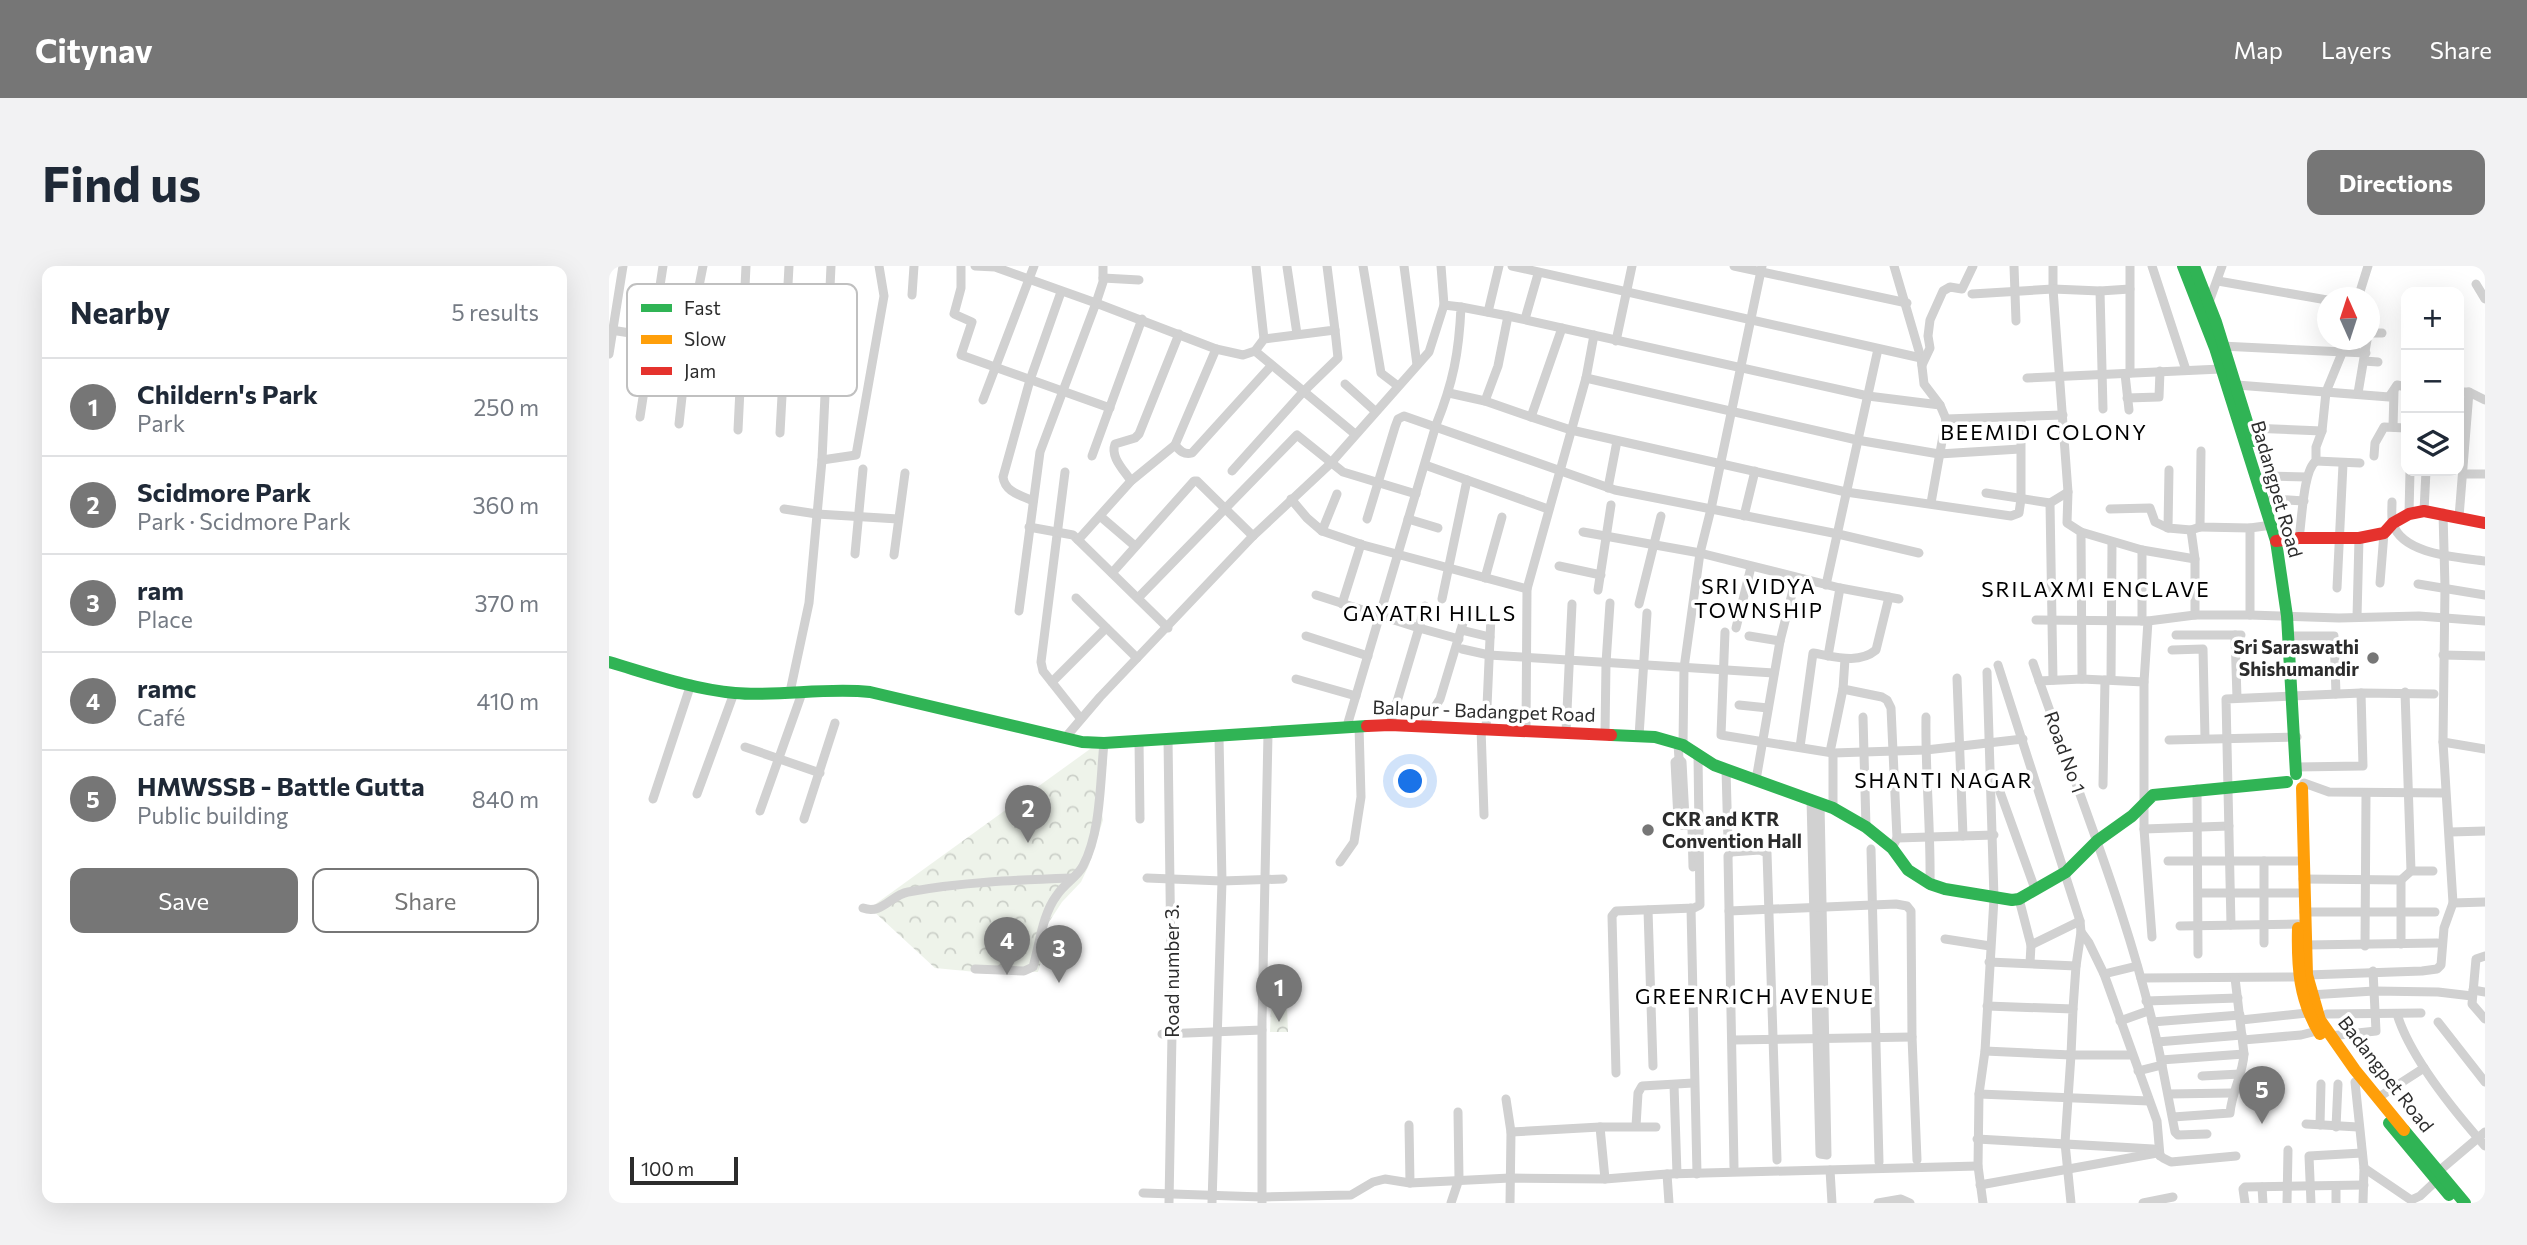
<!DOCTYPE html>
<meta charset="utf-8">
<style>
body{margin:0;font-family:Commissioner,sans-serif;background:#f2f2f3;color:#1f2937}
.controls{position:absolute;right:21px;top:21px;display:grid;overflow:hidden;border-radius:14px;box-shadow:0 7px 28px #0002}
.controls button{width:63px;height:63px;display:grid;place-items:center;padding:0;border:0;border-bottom:2px solid #e0e1e3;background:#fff;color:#1f2937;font:35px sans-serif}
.compass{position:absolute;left:1708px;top:21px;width:63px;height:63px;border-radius:50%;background:#fff;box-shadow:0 7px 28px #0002;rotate:357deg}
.scale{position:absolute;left:21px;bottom:18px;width:108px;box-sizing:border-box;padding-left:7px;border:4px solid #2c2c2c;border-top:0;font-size:19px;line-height:24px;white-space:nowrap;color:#2c2c2c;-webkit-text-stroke:5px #fff;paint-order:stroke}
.you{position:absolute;left:802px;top:516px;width:24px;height:24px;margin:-18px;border:5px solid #fff;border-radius:50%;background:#1a73e8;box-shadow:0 0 0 10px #1a73e833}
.badge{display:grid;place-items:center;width:46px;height:46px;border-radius:50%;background:#767676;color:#fff;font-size:23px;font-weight:700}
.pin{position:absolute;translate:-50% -58px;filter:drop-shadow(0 2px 4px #0008)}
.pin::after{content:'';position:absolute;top:37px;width:24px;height:21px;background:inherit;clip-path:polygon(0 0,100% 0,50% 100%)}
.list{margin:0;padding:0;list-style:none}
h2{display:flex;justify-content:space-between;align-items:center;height:91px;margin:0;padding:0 28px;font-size:30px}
h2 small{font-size:23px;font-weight:400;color:#747a83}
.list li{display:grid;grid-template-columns:46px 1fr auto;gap:21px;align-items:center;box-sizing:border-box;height:98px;padding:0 28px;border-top:2px solid #e0e1e3}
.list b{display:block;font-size:26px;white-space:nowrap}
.list p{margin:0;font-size:23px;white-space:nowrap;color:#747a83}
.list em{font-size:23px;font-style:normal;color:#747a83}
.actions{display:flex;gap:14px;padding:21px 28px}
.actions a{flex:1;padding:16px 0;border:2px solid #767676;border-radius:14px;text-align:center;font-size:24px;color:#767676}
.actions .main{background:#767676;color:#fff}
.icon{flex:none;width:38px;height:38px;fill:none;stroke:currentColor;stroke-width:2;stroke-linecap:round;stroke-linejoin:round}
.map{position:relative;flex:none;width:1876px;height:937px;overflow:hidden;border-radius:14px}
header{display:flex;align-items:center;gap:42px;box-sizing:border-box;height:98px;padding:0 35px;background:#767676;color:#fff}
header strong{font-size:33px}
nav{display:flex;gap:38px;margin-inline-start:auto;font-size:24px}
.intro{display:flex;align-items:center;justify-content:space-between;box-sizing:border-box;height:168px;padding:0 42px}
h1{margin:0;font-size:49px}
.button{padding:18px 32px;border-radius:14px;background:#767676;color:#fff;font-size:24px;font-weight:700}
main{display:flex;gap:42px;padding:0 42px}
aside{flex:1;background:#fff;border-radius:14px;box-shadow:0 7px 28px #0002}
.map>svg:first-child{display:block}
.forest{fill:url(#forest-crowns)}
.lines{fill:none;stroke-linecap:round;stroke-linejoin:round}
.street{stroke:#d1d1d1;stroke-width:9}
.fast{stroke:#30b455;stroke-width:12}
.slow{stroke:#ff9f0a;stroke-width:12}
.jam{stroke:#e5322d;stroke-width:12}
.poi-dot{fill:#767676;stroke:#fff;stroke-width:2.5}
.labels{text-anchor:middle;stroke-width:7;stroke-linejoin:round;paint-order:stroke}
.street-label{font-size:19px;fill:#2c2c2c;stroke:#fff}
.poi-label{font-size:19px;font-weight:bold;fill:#2c2c2c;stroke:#fff;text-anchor:end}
.neighbourhood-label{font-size:21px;letter-spacing:2px;fill:#000;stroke:#fff}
.key{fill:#fff;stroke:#c0c0c0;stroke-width:2}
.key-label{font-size:19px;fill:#2c2c2c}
</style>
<header>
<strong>Citynav</strong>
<nav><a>Map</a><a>Layers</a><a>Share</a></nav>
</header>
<div class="intro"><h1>Find us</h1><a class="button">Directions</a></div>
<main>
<aside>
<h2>Nearby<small>5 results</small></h2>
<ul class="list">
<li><span class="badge">1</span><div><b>Childern's Park</b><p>Park</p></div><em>250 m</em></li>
<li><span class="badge">2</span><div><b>Scidmore Park</b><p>Park · Scidmore Park</p></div><em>360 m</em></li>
<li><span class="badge">3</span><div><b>ram</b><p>Place</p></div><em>370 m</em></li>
<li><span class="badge">4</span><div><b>ramc</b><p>Café</p></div><em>410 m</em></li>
<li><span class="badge">5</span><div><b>HMWSSB - Battle Gutta</b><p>Public building</p></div><em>840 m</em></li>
</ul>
<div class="actions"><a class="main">Save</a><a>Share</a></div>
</aside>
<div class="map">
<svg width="1876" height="937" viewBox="0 0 1876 937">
<defs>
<pattern id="forest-crowns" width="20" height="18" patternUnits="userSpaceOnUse" patternTransform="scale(1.75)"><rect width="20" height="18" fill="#eef3ea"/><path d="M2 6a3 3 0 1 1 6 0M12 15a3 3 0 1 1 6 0" fill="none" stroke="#ccd0c9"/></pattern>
</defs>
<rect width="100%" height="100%" fill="#fff"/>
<g class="forest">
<polygon points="488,478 498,497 490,531 494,554 480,599 472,616 453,636 438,659 437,679 429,706 367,706 326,702 261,642"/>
<polygon points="662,742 678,742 679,766 661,766"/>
</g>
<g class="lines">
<g class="street">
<polyline points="352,0 352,22 345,48 363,56 352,89 501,142"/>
<polyline points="366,0 386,1 487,37 494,16 494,0"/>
<polyline points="647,0 655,73"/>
<polyline points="754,0 772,107 789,120"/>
<polyline points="795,0 808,99"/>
<polyline points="903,0 1312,92"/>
<polyline points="1125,0 1298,37"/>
<polyline points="1285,0 1312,92 1315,118 1331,139 1337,153 1322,237"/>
<polyline points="1405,0 1407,55"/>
<polyline points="1444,0 1444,23 1459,226 1458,257 1472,266 1473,413"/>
<polyline points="1543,0 1577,104"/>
<polyline points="678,1 688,68"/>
<polyline points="494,12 530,14"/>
<polyline points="1609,15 1718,34"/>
<polyline points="1867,18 1876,33"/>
<polyline points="1491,25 1494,143"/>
<polyline points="1363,28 1444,23 1491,25 1521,23"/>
<polyline points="303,29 305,0"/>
<polyline points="1749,32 1759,0"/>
<polyline points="1600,36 1613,0"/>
<polyline points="852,41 899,50 1259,130 1331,139"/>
<polyline points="879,46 890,0"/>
<path d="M 85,52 C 109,52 110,40 134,41"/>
<polyline points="916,53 929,8"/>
<polyline points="2,64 79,76"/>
<polyline points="1760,67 1773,67"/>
<polyline points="1007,75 1023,0"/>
<polyline points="1612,80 1757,87"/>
<polyline points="646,85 746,168"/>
<polyline points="0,88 14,0"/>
<polyline points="1755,95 1769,96"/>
<polyline points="1313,99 1321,82 1319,70 1321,54 1334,25 1341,21 1353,23 1364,0"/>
<polyline points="1521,107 1521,0"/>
<polyline points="1516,108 1520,144"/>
<polyline points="977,112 1248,174 1330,188 1411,183"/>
<polyline points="1418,112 1612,103"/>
<polyline points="736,118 766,145"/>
<polyline points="1628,119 1780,131 1788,119 1797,121"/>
<polyline points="1850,126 1860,126 1876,134"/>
<polyline points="840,127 876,135 889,100 899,50"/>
<polyline points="1749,127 1758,74"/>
<polyline points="1518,132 1550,131 1551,105"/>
<polyline points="374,134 425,0"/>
<polyline points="876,135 922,151 953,62"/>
<polyline points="31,151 54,0"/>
<polyline points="922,151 962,164 1237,226 1402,250 1410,247 1412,233 1412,152"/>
<polyline points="1337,153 1454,149"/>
<polyline points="70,158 79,76 94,0"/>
<polyline points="1784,161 1785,125"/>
<polyline points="1640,162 1713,165"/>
<polyline points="129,164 137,0"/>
<polyline points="171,167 180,0"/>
<path d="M 566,179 C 571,185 575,189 583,187 L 662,100"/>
<polyline points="1592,185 1591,261 1641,262 1663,259"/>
<polyline points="483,190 533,53"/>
<polyline points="1765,190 1766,177 1775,161 1797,162"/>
<polyline points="213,194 247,189 275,30 270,0"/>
<polyline points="1707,195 1751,197"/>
<polyline points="816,199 939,243"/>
<polyline points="1560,204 1559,262 1582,264"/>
<polyline points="623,205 694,126 729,92 726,64"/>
<polyline points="456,206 432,396 434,405 472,453"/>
<polyline points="1854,208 1876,208"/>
<polyline points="1656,210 1698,211"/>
<path d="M 522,215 C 515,204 501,191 506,178 L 526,172 L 530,168 L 570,68"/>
<polyline points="999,222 1008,175"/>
<polyline points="1377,227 1441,237 1459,226"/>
<polyline points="682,233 698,252 713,265 754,279 918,323"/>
<polyline points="1663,233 1695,235"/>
<path d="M 424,235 C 411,229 396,226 394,211 L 421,114 L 452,26"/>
<path d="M 1783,236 C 1783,243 1782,252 1784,258 C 1794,289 1849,291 1876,295"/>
<polyline points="1441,237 1444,414"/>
<polyline points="175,243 208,248 289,253"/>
<polyline points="1501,243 1541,242 1546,256 1559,262"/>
<polyline points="1815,245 1817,205"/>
<polyline points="1800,248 1801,205"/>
<polyline points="491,250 526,280"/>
<polyline points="1135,250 1146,205"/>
<polyline points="1850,251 1860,126"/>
<polyline points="758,253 786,161 789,153 795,150 1006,224 1229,268 1310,287"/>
<polyline points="799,253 829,262"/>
<polyline points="420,261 464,269 559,362"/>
<polyline points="713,265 728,228"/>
<polyline points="974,266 1091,287 1231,322 1290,333"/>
<polyline points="1472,266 1533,284 1586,293"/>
<path d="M 1690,272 C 1693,255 1694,204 1707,195 L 1707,181 L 1713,165 L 1717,126 L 1733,87 L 1737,84 L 1739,74"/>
<polyline points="469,274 522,215 566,179 607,83"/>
<polyline points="1533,284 1533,355"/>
<polyline points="246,288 254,203"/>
<polyline points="285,289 296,207"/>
<polyline points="950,300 992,309"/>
<polyline points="503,307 585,215 588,215 644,270"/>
<polyline points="876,312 893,251"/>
<polyline points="1771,317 1775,267"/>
<polyline points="1809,318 1876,329"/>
<polyline points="1217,319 1269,83"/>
<polyline points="1728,322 1734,198"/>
<polyline points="989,324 1002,239"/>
<polyline points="707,329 810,362 781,459"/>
<polyline points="467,332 528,392"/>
<polyline points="529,332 688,169 734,206 807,228"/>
<polyline points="833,333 858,214"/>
<polyline points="733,338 752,278"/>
<polyline points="1030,338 1052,250"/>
<polyline points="816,340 810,362 850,373"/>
<polyline points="410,345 431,186 487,37 607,83 634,89 646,85 655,73 726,64 718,0"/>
<polyline points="1586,349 1586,293 1582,264 1591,261"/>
<polyline points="1641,349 1641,262"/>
<polyline points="1748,351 1750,272"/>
<polyline points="1427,354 1539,355 1586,349 1641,349 1730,352 1810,350 1876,355"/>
<polyline points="1127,362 1142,301"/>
<polyline points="852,364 881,371"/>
<polyline points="1116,366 1112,469 1224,487 1317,484 1414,473"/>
<polyline points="1567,369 1632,369"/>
<polyline points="1626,369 1628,432"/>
<polyline points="697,370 759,390"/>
<polyline points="1140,370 1171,375"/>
<polyline points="1685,370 1725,370 1727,428"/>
<polyline points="853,383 880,389 1165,407"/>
<polyline points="1563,384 1594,383 1596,472"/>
<polyline points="1834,389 1876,390"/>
<polyline points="1219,390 1231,322"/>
<path d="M 1424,397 C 1469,528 1524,658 1552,794 L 1635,788"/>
<polyline points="1389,399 1471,655 1472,666 1467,700 1464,743"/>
<polyline points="1348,412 1354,570"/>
<polyline points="687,413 747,430"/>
<polyline points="1502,413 1503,277"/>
<polyline points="1430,415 1473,413 1535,416 1539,355"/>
<polyline points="443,416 497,362"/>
<polyline points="1535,416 1535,563 1543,671"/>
<polyline points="1234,423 1273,431 1278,434 1282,442 1288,572 1283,582"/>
<polyline points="181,426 200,337 213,194 222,0"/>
<polyline points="1796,426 1802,605"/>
<polyline points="1130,439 1159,442"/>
<polyline points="1254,451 1257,561"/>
<path d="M 1317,451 C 1316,507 1322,562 1321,618"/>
<path d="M 738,460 L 827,159 C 844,117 850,87 852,41 L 835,39 L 832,0"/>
<polyline points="814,460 831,433 857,347"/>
<polyline points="872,462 875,549"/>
<polyline points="877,463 882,350"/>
<polyline points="917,464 918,323 977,112 985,69"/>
<polyline points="957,466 963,338"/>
<polyline points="996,468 997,397 1001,337"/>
<polyline points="1030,470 1038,347"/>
<polyline points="456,472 491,431 644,270 721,198 820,86 835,39"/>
<polyline points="559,472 563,768 560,937"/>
<polyline points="530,474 531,553"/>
<polyline points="1560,474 1688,471"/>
<polyline points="1834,476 1876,483"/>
<polyline points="1069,478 1070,493 1066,496 1069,553 1073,559"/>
<polyline points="1074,479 1075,402 1091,287 1102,243 1153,0"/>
<polyline points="136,481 211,507"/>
<path d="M 1191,481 L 1204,387 C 1224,390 1249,399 1267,384 L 1280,331"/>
<polyline points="1221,486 1234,423 1236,393"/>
<polyline points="1224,487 1224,542"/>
<polyline points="1070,493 1073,496 1076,552 1073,559"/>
<polyline points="1687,501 1754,500 1752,427"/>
<polyline points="1117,503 1119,576"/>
<polyline points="1383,512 1390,523 1426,623"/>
<polyline points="1147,514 1171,375 1187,312"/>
<polyline points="1695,517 1720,526 1836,527"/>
<polyline points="1494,519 1496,414"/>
<polyline points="1588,523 1589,688"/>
<polyline points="88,528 125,427"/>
<polyline points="44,533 82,418"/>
<polyline points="1202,533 1211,888 1218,889 1211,537"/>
<polyline points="151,545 193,427"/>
<polyline points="195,553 226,457"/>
<polyline points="1073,559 1082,560 1083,563 1084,601"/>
<polyline points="1535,563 1620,560"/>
<polyline points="1841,566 1876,565"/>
<polyline points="1288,572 1385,569"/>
<polyline points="1262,583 1270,896"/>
<polyline points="1559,595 1688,595"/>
<polyline points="731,596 745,576 752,531 750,460"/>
<polyline points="538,612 613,615 674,613"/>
<polyline points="1694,613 1792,614 1802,605 1824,605"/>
<polyline points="1792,614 1792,678"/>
<polyline points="1590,627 1689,627"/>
<polyline points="1410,633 1422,679 1421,697"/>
<polyline points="1844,637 1876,636"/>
<path d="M 254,642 C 273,649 282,629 299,626 C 353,616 407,614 463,612"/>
<polyline points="1082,642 1088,908"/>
<polyline points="1039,644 1044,800"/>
<polyline points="1120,645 1287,638 1298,640 1302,645 1303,771 1308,894"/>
<polyline points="1695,646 1826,646"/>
<polyline points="1622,659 1617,433 1752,427 1825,428"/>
<polyline points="1571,660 1689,658"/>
<polyline points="1472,666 1480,677 1495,708 1548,855 1551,890"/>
<polyline points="1336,673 1381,680"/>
<polyline points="1655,677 1655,595"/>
<polyline points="1422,679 1471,655"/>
<polyline points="1697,679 1828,677"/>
<polyline points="1756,680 1757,528"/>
<polyline points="1876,690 1867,693 1863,738 1876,753"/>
<polyline points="1380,696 1467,700"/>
<path d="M 366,703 L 415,705 L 424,701 C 431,677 433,649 448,629 C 455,618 468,611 474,600 C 492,566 491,516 495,477"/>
<polyline points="1495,708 1528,700"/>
<polyline points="1698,709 1813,705 1828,703 1832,699 1835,662 1844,637 1834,476 1836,321 1834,247"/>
<polyline points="1532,712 1688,711"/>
<polyline points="1864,724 1876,726"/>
<polyline points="1701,729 1765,725 1829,726 1863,730"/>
<polyline points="1537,735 1629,732"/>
<polyline points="1718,748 1812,747"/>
<path d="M 1788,748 C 1801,791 1846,846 1876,880"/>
<polyline points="1632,754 1698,747"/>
<polyline points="1511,755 1539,745"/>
<polyline points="1543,756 1631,749"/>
<polyline points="1829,756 1876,816"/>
<polyline points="553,768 653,764"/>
<polyline points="1721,770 1767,765 1764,705"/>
<polyline points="1124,774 1303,771"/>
<polyline points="1634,774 1692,769 1708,765"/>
<polyline points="1548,776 1633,769"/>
<polyline points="1376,785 1462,789 1464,743 1378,740"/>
<polyline points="1552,794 1566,866 1569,869 1598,868"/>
<polyline points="1529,805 1553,799"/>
<polyline points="1007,807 1003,650 1007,645 1085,642 1091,639 1089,489"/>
<polyline points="1593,810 1631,808"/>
<polyline points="1746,816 1755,902 1754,937"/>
<polyline points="1065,819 1068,908"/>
<polyline points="1370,828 1540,835"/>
<polyline points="1560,828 1623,827"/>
<polyline points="1770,831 1815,802"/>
<polyline points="897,833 902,866 901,937"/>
<path d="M 1564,851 L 1621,847 C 1623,825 1634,808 1635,788 L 1626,712"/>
<polyline points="1697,858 1749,861"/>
<polyline points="800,859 801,917"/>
<polyline points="1711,859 1712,818"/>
<polyline points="1027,860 1029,827 1033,820 1084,817"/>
<polyline points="991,861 1047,861"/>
<polyline points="1727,861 1729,818"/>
<polyline points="902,866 991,861 996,913"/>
<polyline points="1368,873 1544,883 1554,892 1562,896 1627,890"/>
<polyline points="1125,901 1119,590 1122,586 1151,584 1158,587 1168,894"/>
<polyline points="1755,902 1802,934 1811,930 1827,915"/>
<polyline points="1221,904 1223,937"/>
<polyline points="1830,905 1876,866"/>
<polyline points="1058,908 1060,937"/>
<polyline points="1371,919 1548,887"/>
<polyline points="1653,921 1654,937"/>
<polyline points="534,927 653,931 742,929 764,916 776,913 801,917 901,912 996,913 1058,908 1369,900"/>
<polyline points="603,937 613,615 610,471"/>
<polyline points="653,937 653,755 659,468"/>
<polyline points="842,937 850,913 849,846"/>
<polyline points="1269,937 1292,933 1301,937"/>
<polyline points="1374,937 1369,900 1370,828 1376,785 1385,632 1378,406"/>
<polyline points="1462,937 1456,877 1462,789 1523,789"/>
<polyline points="1534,937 1564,931"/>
<polyline points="1636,937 1634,923 1636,921 1755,919"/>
<polyline points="1678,937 1679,884"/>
<polyline points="1702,937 1700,890 1753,887"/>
<polyline points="1727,937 1727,920"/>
</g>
<g class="fast">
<polyline points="1574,0 1606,82 1667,275 1678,350 1687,508"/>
<polyline points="1585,0 1607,56 1644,175"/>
<path d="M 0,396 C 41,408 83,423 126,427 C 171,431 216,421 261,426 L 473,476 L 495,477 L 758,460"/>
<polyline points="1002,469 1046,471 1074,479 1105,499 1224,542 1257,561 1283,582 1299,604 1321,618 1336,623 1403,634 1410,633 1457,606 1488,575 1523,550 1544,529 1678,516"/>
<polyline points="1780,857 1840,929"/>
<polyline points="1795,864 1856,937"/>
</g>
<g class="slow">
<polyline points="1693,522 1698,709 1711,754 1746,804 1795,864"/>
<path d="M 1689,662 C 1688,701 1690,734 1711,768"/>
</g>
<g class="jam">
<polyline points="1667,275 1690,272 1750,272 1775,267 1784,257 1800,248 1815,245 1876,257"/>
<polyline points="758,460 781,459 1002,469"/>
</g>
</g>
<g class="poi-dot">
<circle cx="1764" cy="392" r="7"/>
<circle cx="1039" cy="564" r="7"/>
</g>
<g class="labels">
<g class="street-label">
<text transform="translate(1668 223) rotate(74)" y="7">Badangpet Road</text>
<text transform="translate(875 445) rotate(2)" y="7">Balapur - Badangpet Road</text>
<text transform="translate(1456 486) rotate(70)" y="7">Road No 1</text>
<text transform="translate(563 705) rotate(-90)" y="7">Road number 3.</text>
<text transform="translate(1777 808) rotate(52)" y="7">Badangpet Road</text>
</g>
<g class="poi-label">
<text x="1750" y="388">Sri Saraswathi<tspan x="1750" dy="22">Shishumandir</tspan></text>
<text x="1053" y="560" text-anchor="start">CKR and KTR<tspan x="1053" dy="22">Convention Hall</tspan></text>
</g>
<g class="neighbourhood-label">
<text x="1435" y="174">BEEMIDI COLONY</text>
<text x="1150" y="328">SRI VIDYA<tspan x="1150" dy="24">TOWNSHIP</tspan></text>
<text x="1487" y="331">SRILAXMI ENCLAVE</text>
<text x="821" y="355">GAYATRI HILLS</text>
<text x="1335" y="522">SHANTI NAGAR</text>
<text x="1146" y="738">GREENRICH AVENUE</text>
</g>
</g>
<rect x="18" y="18" width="230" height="112" rx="10" class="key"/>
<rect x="32" y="38" width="31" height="8" fill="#30b455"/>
<rect x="32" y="69" width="31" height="9" fill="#ff9f0a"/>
<rect x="32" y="101" width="31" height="8" fill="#e5322d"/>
<g class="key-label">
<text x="75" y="49">Fast</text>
<text x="75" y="80">Slow</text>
<text x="75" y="112">Jam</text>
</g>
</svg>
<div class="controls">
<button>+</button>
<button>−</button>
<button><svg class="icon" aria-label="layers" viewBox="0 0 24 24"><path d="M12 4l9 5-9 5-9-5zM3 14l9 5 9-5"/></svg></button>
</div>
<svg class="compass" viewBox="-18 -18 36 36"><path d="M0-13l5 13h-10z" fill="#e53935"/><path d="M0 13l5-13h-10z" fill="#747a83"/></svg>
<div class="scale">100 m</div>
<div class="you"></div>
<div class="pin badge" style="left:670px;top:756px">1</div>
<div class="pin badge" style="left:419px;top:577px">2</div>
<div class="pin badge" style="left:450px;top:717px">3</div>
<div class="pin badge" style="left:398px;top:709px">4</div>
<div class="pin badge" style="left:1653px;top:858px">5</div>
</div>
</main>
